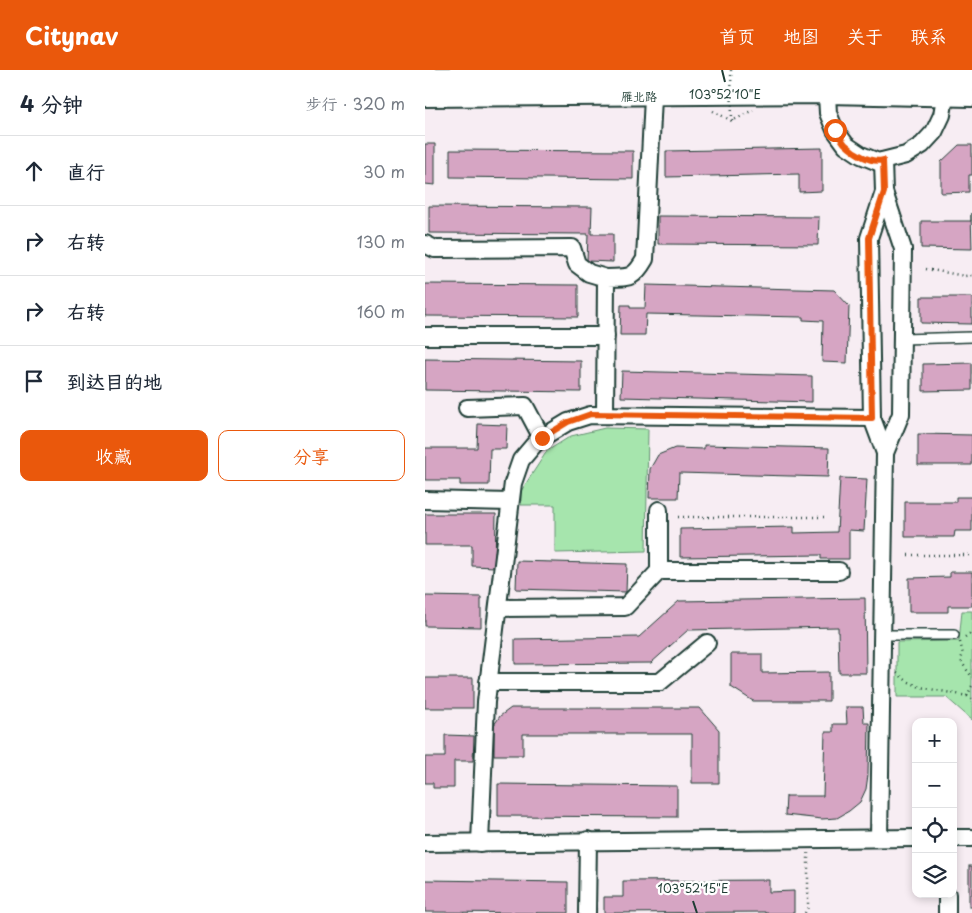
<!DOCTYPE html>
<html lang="zh">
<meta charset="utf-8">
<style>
body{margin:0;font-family:"Playpen Sans","LXGW WenKai TC",sans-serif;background:#f6f6f7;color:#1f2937}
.controls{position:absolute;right:15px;bottom:15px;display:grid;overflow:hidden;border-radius:10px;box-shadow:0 2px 8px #0003}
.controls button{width:45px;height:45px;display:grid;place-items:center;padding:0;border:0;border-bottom:1px solid #e0e1e3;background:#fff;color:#1f2937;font:25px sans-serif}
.stop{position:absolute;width:15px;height:15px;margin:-11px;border:4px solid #ea580c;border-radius:50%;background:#fff}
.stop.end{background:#ea580c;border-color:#fff;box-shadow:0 1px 5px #0008}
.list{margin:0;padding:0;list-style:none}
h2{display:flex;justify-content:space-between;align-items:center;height:65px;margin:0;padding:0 20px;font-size:21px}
h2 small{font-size:16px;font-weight:400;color:#747a83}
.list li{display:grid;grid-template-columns:32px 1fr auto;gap:15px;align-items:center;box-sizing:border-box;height:70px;padding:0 20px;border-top:1px solid #e0e1e3}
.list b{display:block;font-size:19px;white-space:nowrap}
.list em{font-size:16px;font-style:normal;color:#747a83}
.actions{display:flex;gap:10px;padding:15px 20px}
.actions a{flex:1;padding:11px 0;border:1px solid #ea580c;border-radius:10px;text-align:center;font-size:18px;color:#ea580c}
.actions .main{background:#ea580c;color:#fff}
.icon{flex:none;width:28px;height:28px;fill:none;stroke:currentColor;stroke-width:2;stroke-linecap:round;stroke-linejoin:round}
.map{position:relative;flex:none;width:547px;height:843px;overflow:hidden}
header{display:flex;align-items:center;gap:30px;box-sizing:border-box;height:70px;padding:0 25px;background:#ea580c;color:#fff}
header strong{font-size:24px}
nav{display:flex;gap:28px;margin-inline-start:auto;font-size:18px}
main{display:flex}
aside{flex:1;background:#fff}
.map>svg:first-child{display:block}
.green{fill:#a6e5ad;stroke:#629170}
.building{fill:#d6a5c3;stroke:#1f3d34}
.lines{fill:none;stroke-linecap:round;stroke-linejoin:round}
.lane-casing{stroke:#1f3d34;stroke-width:12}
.street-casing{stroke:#1f3d34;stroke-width:20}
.primary-casing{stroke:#1f3d34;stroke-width:30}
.path{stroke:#1f3d34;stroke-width:2.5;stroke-dasharray:1 4;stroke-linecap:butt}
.lane{stroke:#fff;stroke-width:9}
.street{stroke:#fff;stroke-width:16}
.primary{stroke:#fff;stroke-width:26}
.path-bridge{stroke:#1f3d34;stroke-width:2.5;stroke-dasharray:1 4;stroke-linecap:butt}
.route{stroke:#ea580c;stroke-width:6}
.ticks{fill:none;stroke:#1f3d34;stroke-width:2}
.labels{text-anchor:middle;stroke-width:4.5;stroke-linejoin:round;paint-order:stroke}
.street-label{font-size:12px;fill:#1f3d34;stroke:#fff}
.ticks-label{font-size:12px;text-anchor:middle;fill:#1f3d34;stroke:#fff;stroke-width:4.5;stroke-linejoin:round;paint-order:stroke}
</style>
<header>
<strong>Citynav</strong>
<nav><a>首页</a><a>地图</a><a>关于</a><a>联系</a></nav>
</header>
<main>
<aside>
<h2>4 分钟<small>步行 · 320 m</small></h2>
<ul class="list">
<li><svg class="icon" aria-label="ahead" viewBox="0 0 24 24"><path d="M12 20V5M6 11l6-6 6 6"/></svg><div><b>直行</b></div><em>30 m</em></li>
<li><svg class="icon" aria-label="right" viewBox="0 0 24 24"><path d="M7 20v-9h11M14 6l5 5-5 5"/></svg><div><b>右转</b></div><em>130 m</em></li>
<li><svg class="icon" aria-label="right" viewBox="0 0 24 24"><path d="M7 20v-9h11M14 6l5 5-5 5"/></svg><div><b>右转</b></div><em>160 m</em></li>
<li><svg class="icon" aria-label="arrive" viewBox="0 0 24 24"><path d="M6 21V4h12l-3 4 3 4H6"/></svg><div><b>到达目的地</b></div></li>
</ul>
<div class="actions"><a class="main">收藏</a><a>分享</a></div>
</aside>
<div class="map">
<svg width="547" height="843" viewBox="0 0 547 843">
<rect width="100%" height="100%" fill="#f7edf3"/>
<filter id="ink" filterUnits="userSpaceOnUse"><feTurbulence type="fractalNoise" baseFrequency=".02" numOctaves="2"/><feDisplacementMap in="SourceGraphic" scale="10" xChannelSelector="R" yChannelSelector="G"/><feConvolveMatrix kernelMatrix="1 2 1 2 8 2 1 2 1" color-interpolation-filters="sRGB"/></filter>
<g filter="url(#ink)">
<g class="green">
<polygon points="180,358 223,359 221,481 130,483 130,435 96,435 96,421 122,381 146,366"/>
<polygon points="537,541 547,541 547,650 521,627 472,627 472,572 534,571"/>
</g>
<g class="building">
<polygon points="0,74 10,74 10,115 0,114"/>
<polygon points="534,75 547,75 547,105 544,105 544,122 516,123 516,92"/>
<polygon points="397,78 397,121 374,122 374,104 241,107 241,81"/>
<polygon points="25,80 208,81 208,109 25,107"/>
<polygon points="4,136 167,137 166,164 188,164 188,192 162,191 163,164 4,163"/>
<polygon points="546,143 547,179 496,178 496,151 546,151"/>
<polygon points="233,146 394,147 393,175 233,174"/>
<polygon points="0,214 153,215 153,247 0,246"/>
<polygon points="221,215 409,220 424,236 422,293 397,292 398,251 378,250 378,247 221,244 220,265 195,265 196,235 205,235 205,238 220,238"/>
<polygon points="496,227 547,227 547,254 496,253"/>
<polygon points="0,289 156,291 156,322 0,320"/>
<polygon points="547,293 547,320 498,321 498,294"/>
<polygon points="197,301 387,306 387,332 196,327"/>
<polygon points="53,354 82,355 81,379 65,379 64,415 35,415 35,410 0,410 0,378 52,378"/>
<polygon points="493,364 547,365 547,395 493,395"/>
<polygon points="279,375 404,378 403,407 254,403 253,428 224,428 225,399 233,385 250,378 279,379"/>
<polygon points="415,408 442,409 439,461 424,460 424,489 396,489 396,485 255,487 255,459 369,457 369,463 412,462"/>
<polygon points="531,427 547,427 547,461 530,461 529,467 480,467 480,432 531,432"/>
<polygon points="0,444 71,444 70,497 47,496 47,475 0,475"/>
<polygon points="92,491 202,494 201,522 91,519"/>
<polygon points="525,502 547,502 547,536 523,536 523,542 484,542 484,508 525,507"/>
<polygon points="0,526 56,527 56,557 0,556"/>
<polygon points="440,528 441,603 414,603 413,557 263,560 226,593 90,594 90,569 214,567 254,531"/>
<polygon points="306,584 337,584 337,603 404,602 404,631 328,631 306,617"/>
<rect x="0" y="608" width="48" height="30"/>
<polygon points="421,637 438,637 439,653 444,653 443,705 441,719 435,732 424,741 412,748 397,749 360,745 361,726 398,726 400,662 408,662 408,654 422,654"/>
<polygon points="86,638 275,638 294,660 294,713 267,713 267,664 98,664 98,685 69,685 69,655 75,646"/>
<polygon points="20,665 49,666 48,691 29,691 29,718 8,718 8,713 0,713 0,687 20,687"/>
<polygon points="73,714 252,716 252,747 73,746"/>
<rect x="544" y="796" width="3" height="41"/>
<polygon points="0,810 143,812 143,843 0,842"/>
<polygon points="344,810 344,822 369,821 369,843 340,843 340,842 179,843 179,827 198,827 198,811"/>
</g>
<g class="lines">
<g class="lane-casing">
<g id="lane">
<polyline points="477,269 547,267"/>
<polyline points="457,565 529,565"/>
</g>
</g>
<g class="street-casing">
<g id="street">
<polyline points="402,25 403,43 410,60 421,75 436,85 453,92 481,85 497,75 509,62 517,45 520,27"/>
<polyline points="0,28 402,25 547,28"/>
<polyline points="459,122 478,179 476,344 460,383"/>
<polyline points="0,174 10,179 147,178 152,194 164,203 181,208"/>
<polyline points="0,266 181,266"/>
<polyline points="42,338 100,336 117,368"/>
<path d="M 180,345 L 181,208 C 204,207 208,210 220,189 L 228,27"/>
<polyline points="0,430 85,432"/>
<polyline points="234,440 234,501 414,501"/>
<polyline points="73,538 200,537 234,501"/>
<polyline points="63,612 235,612 282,573"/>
<polyline points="454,768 460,383 447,348 444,168 459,122 458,91"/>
<polyline points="528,768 547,768"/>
<polyline points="0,773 491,768"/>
<polyline points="55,773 61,632 88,413 96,390 113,370 143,352 165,345 447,348"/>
<polyline points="162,843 163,770"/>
<polyline points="522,843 522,824"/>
</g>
</g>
<g class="primary-casing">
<polyline id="primary" points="0,11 547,8"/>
</g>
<g class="path">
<polyline points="288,41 307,51 328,40"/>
<polyline points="501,199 540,206 547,205"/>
<polyline points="253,447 401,447"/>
<polyline points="483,485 547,485"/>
<polyline points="540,567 547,562"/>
<polyline points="535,572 538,584 536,589 537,593 547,607"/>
<polyline points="472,603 482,611 495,617 542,626 547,629"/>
<polyline points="542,626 547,616"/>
<polyline points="380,843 383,837 383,783"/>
</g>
<use href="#lane" class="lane"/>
<use href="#street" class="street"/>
<use href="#primary" class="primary"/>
<polyline class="path-bridge" points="306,0 307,51"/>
</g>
</g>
<g class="lines" filter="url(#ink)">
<path class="route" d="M 117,368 L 143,352 L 166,344 L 447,348 L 444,168 L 459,122 L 458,90 C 446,94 428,82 420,74 C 417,70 413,65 410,60"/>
</g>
<path class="ticks" d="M 297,0 L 300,12M 268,831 L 272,843"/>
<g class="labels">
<g class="street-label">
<text x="214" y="31">雁北路</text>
</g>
</g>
<g class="ticks-label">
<text x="300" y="29">103°52'10"E</text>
<text x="268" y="823">103°52'15"E</text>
</g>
</svg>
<div class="controls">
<button>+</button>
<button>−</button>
<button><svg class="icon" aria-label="locate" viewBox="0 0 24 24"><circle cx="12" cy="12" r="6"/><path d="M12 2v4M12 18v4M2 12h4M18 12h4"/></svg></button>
<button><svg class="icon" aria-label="layers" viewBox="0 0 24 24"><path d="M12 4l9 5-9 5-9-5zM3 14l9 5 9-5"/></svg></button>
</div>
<div class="stop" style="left:410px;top:60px"></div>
<div class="stop end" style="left:117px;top:368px"></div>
</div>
</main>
